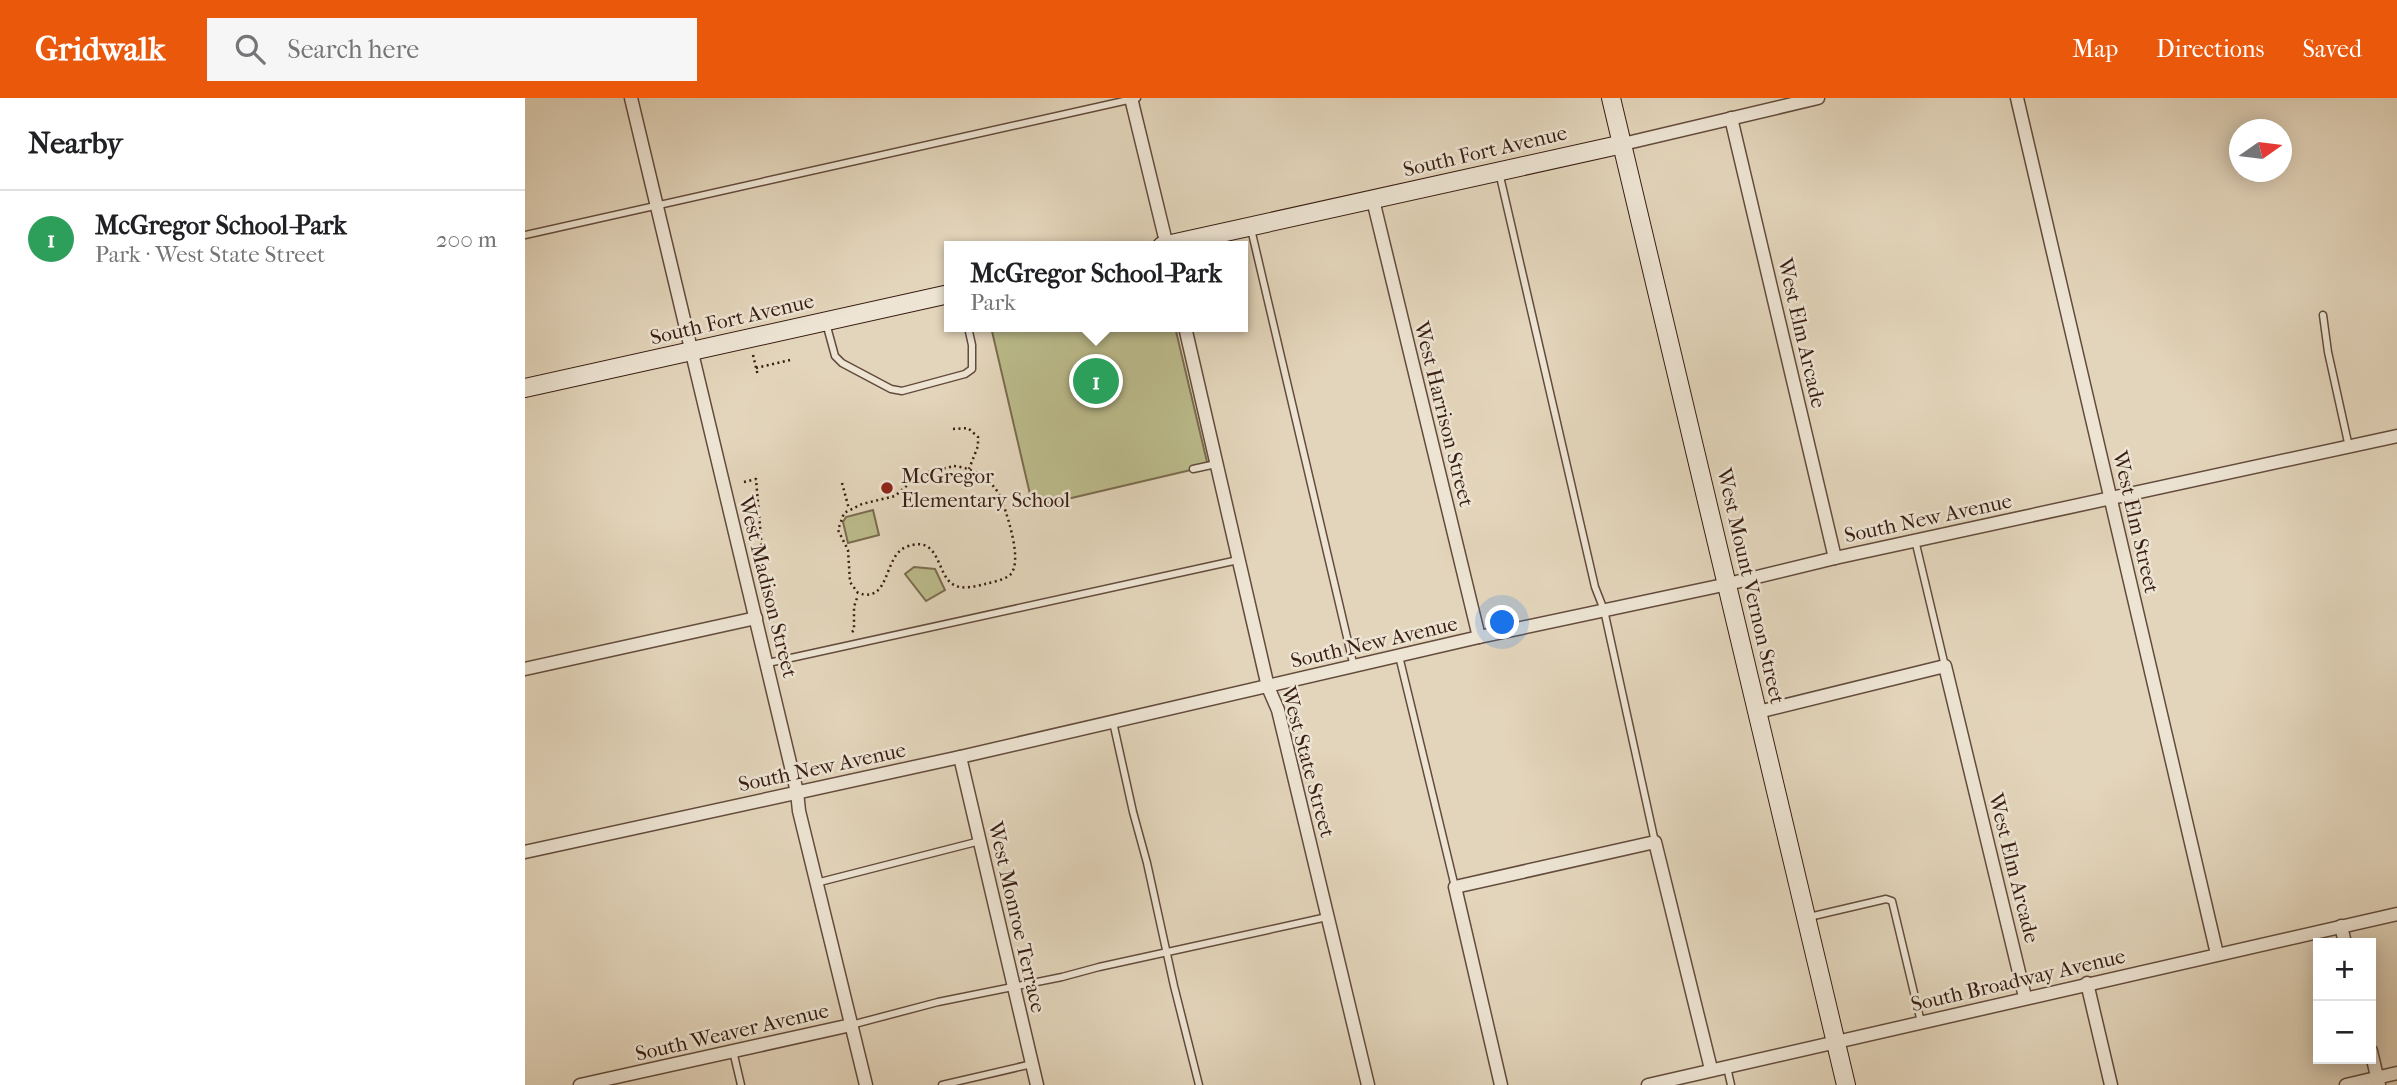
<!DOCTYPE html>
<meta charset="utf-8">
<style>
body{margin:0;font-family:"IM FELL French Canon",serif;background:#f6f6f6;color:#202124}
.controls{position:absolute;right:21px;bottom:21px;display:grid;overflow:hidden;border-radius:0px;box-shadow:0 4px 18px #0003}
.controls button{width:63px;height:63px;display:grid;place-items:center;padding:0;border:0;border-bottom:2px solid #e0e0e0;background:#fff;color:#202124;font:35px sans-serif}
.compass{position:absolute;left:1704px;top:21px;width:63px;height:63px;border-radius:50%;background:#fff;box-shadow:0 4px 18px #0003;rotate:76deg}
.you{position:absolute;left:978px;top:525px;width:24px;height:24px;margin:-18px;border:5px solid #fff;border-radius:50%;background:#1a73e8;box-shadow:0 0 0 10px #1a73e833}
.badge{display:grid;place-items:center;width:46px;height:46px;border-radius:50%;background:#ea580c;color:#fff;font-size:23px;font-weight:700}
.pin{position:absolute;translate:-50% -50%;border:4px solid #fff;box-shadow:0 2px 7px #0006}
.popup{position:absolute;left:419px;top:143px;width:304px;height:91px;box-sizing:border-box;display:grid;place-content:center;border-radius:0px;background:#fff;filter:drop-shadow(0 2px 5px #0005);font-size:23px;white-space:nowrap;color:#757577}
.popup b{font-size:26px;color:#202124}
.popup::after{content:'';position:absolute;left:50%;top:100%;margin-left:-14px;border:14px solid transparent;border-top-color:#fff}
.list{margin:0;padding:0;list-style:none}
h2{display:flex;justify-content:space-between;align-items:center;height:91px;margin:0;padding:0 28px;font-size:30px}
h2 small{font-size:23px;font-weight:400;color:#757577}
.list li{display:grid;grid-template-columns:46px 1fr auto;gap:21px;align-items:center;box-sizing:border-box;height:98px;padding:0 28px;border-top:2px solid #e0e0e0}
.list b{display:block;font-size:26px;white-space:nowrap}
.list p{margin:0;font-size:23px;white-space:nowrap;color:#757577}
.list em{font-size:23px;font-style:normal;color:#757577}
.icon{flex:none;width:38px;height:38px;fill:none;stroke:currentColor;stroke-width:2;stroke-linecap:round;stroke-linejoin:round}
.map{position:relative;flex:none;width:1872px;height:987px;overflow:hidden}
header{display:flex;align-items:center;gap:42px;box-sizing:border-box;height:98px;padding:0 35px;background:#ea580c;color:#fff}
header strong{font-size:33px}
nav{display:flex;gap:38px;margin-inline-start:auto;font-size:24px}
.search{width:490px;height:63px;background:#f6f6f6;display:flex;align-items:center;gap:18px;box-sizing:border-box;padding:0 24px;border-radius:0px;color:#757577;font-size:26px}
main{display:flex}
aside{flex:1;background:#fff}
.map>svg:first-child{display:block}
.green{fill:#bbbb8b;stroke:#7a6c4e;stroke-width:2}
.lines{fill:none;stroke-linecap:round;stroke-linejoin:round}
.lane-casing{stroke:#634b3c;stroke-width:9}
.street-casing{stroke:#634b3c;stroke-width:15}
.secondary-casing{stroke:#381d12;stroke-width:20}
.path{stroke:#381d12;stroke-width:2.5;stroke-dasharray:2 3.5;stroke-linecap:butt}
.lane{stroke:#ede4d3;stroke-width:6}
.street{stroke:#ede4d3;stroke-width:12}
.secondary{stroke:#ede4d3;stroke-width:18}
.poi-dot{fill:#8f2418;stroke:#ede4d3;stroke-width:2.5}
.labels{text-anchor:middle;stroke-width:5;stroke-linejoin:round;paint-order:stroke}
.street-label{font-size:21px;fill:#381d12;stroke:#ede4d3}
.poi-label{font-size:21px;fill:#381d12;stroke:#ede4d3;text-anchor:start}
</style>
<header>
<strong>Gridwalk</strong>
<div class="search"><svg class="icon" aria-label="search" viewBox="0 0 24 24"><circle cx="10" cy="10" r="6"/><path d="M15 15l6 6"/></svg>Search here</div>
<nav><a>Map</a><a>Directions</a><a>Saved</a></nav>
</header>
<main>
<aside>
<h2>Nearby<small></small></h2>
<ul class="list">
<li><span class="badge" style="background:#2e9e5b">1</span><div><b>McGregor School-Park</b><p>Park · West State Street</p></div><em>200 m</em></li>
</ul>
</aside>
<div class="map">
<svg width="1872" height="987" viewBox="0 0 1872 987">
<rect width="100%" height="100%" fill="#e3d5bb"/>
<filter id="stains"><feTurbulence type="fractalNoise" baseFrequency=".00286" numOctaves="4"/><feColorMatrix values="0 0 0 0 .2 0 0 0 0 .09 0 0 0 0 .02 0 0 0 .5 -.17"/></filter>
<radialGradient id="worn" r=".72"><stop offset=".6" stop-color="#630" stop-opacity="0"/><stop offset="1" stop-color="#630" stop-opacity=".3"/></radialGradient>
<g class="green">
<polygon points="466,229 650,229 683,368 508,409"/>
<polygon points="348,412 354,437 323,445 318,424 321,419"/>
<polygon points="389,469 410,471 420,492 401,503 380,476"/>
</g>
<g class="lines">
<g class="lane-casing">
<g id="lane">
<polyline points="974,74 1070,489 1079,512 1130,744"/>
<polyline points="726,131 829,569"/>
<path d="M 0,137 C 204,90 408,44 612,0"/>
<polyline points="1798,217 1803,254 1824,349"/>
<polyline points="301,225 310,258 317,265 366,291 377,293 440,276 447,271 447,247 443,229"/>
<polyline points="668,371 691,366"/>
<polyline points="1390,442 1420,568"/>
<polyline points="874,558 930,789"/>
<polyline points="243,565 713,462"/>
<polyline points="588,624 608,714 622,765 649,888 674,987"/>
<polyline points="291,785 455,743"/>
<polyline points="1284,819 1361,801 1367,803 1396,924"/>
<polyline points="326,927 413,904 537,879 574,869 802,819"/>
<polyline points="208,953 216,987"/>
<polyline points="1202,969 1206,987"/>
<polyline points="417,987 507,966"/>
</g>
</g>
<g class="street-casing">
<g id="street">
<polyline points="106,0 272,694 274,713 341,987"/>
<polyline points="606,0 642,148"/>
<polyline points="1492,0 1692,856"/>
<polyline points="1206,20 1310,460"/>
<polyline points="1098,46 1293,0"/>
<polyline points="848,102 954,539"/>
<polyline points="660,229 743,589 753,612 843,987"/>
<polyline points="0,571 231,520"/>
<polyline points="1233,614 1420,568 1500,899"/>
<polyline points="435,659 512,987"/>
<polyline points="0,754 435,659 954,539 1203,486 1310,460 1872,338"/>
<polyline points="1816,828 1820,845"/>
<polyline points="1562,885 1586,987"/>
<polyline points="1846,953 1854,987"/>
<polyline points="55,987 326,927"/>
<polyline points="976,987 930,789 1130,744 1186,971"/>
<polyline points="1123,987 1872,816"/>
<polyline points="1821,987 1872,975"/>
</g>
</g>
<g class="secondary-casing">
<g id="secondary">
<polyline points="1086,0 1321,987"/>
<polyline points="637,148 1098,46"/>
<polyline points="0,290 424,196"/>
</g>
</g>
<g class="path">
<polyline points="228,257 233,278"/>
<polyline points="231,270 265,262"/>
<polyline points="428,331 443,330 453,339 453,348 444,371"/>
<path d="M 429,368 C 450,370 471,384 478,405 C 483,421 498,464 485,477 C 479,482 468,484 460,486 C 451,488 438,492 429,487 C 411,478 416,435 381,449 C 358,458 366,506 333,495 L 325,484 L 323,452 L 313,432 L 319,415 L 337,406 L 370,398 L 395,376 Z"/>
<polyline points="219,384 231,381 238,464"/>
<polyline points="317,385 324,411"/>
<polyline points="327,534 329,532 329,509 333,497"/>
</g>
<use href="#lane" class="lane"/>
<use href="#street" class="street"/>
<use href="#secondary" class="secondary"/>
</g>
<circle class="poi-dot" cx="362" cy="390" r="7"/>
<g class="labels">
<g class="street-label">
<text transform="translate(960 53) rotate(-13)" y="7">South Fort Avenue</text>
<text transform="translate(207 221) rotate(-13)" y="7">South Fort Avenue</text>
<text transform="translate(1277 235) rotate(77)" y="7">West Elm Arcade</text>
<text transform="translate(919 316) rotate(76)" y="7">West Harrison Street</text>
<text transform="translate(1403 420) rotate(-12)" y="7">South New Avenue</text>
<text transform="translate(1611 424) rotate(77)" y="7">West Elm Street</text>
<text transform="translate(1226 488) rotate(77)" y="7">West Mount Vernon Street</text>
<text transform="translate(243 489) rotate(76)" y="7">West Madison Street</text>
<text transform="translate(849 544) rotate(-13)" y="7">South New Avenue</text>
<text transform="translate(783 664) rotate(75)" y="7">West State Street</text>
<text transform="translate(297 669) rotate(-12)" y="7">South New Avenue</text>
<text transform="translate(1489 770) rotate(76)" y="7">West Elm Arcade</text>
<text transform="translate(492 819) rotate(77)" y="7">West Monroe Terrace</text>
<text transform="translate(1493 882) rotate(-13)" y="7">South Broadway Avenue</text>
<text transform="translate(207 934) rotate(-13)" y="7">South Weaver Avenue</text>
</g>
<g class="poi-label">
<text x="376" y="385">McGregor<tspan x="376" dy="24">Elementary School</tspan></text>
</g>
</g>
<rect width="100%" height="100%" filter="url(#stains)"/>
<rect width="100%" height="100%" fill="url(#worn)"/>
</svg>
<div class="controls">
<button>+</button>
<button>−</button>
</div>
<svg class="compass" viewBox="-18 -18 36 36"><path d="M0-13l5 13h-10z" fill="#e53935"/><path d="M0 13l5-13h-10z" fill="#757577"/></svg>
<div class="you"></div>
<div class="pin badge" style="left:571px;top:283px;background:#2e9e5b">1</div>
<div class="popup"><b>McGregor School-Park</b>Park</div>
</div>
</main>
